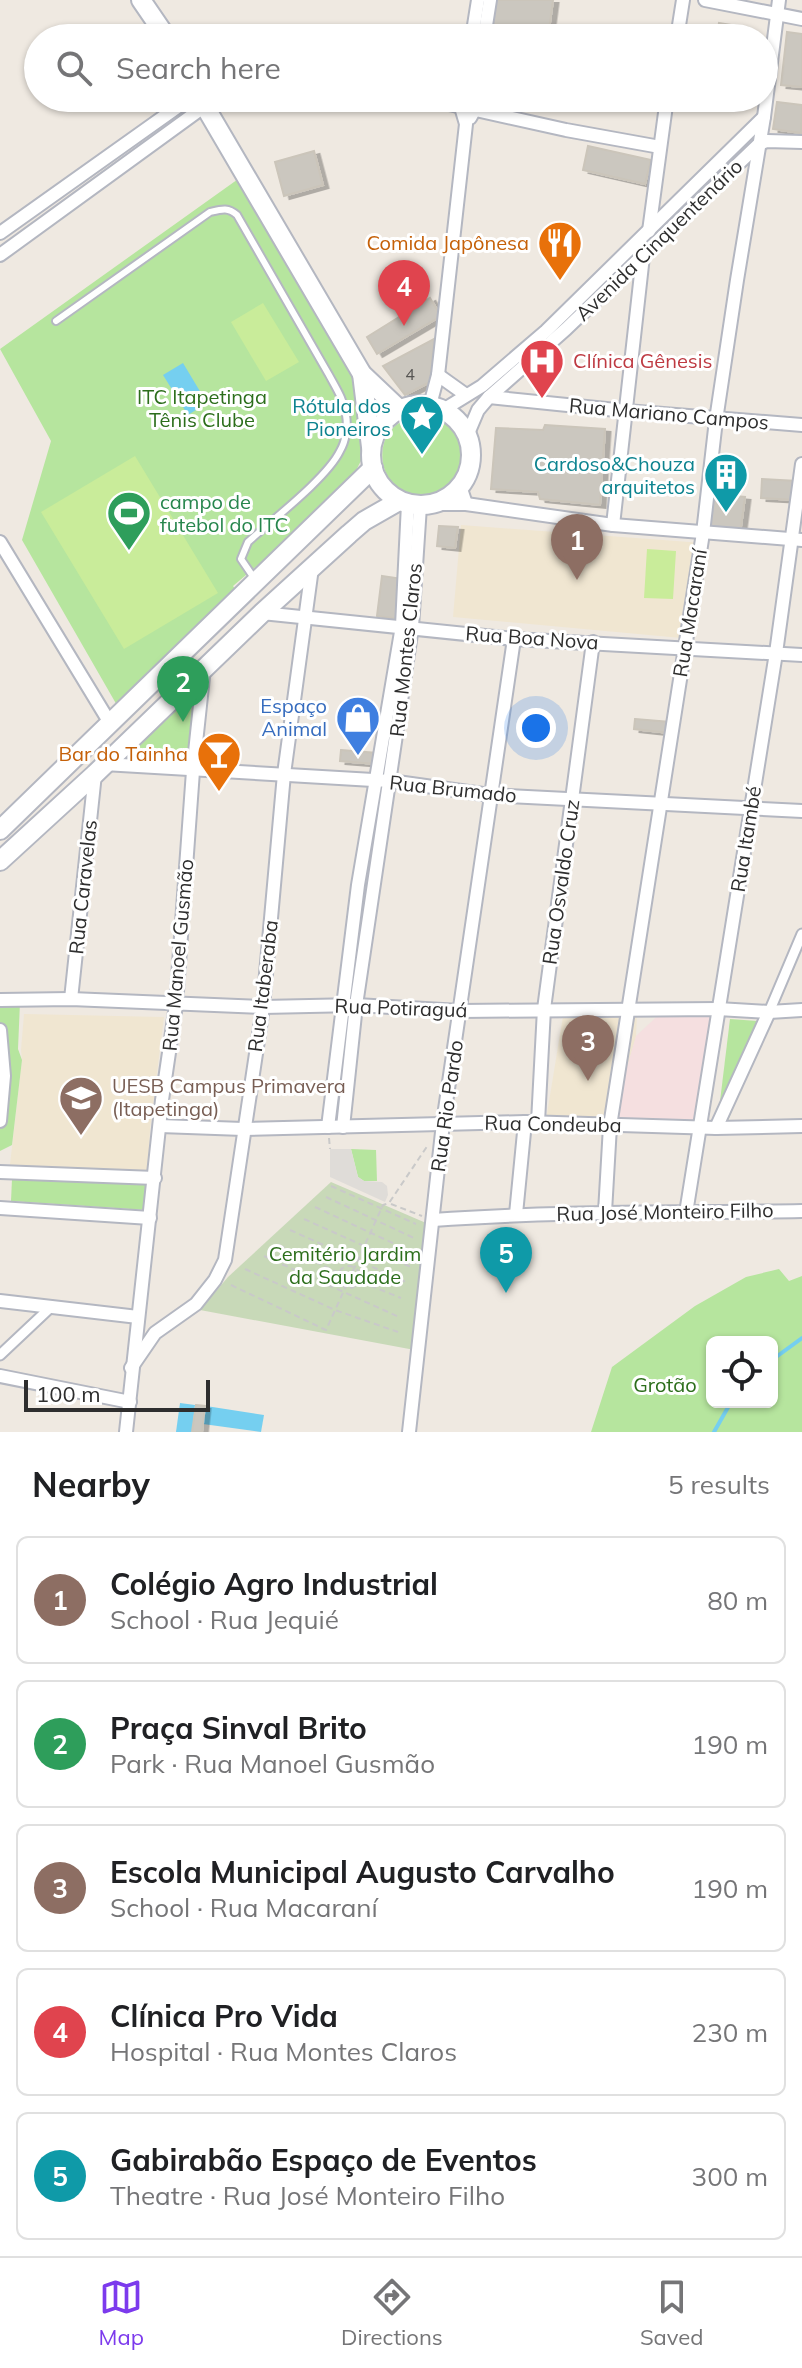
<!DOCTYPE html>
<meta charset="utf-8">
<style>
body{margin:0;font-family:Mulish,sans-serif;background:#f2f2f2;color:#202124}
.controls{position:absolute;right:24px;bottom:24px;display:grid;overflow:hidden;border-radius:12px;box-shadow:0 2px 6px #0004}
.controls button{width:72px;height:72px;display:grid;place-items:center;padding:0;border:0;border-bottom:2px solid #e0e0e0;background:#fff;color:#202124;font:40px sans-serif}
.scale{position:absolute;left:24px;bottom:20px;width:186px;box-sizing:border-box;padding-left:8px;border:4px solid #2e2e2e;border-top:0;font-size:22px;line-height:28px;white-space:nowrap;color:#2e2e2e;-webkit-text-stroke:6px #fff;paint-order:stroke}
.you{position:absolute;left:536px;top:728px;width:28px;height:28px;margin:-20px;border:6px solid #fff;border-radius:50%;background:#1a73e8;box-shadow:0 0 0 12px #1a73e833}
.badge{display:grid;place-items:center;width:52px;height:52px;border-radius:50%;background:#7c3aed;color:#fff;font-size:26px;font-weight:700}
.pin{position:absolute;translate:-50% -66px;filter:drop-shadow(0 2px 4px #0008)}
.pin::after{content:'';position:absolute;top:42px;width:28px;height:24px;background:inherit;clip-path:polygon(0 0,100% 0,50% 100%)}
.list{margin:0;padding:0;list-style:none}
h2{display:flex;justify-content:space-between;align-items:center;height:104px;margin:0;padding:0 32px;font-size:34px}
h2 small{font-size:26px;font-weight:400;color:#757577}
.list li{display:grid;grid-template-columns:52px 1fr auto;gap:24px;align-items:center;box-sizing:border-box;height:128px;margin:0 16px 16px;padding:0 16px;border:2px solid #e0e0e0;border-radius:12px}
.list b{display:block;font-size:30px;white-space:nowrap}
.list p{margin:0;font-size:26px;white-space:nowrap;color:#757577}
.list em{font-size:26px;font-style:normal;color:#757577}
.icon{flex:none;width:44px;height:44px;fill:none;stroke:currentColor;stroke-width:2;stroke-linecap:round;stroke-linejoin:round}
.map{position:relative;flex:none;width:802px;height:1432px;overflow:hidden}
.search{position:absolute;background:#fff;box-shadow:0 2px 6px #0004;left:24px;right:24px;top:24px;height:88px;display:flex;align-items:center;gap:20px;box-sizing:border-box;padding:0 28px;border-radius:44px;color:#757577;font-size:30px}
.sheet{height:824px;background:#fff}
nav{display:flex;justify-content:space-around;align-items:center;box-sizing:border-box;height:112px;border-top:2px solid #e0e0e0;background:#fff;font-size:22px;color:#757577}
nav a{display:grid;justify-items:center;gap:4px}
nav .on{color:#7c3aed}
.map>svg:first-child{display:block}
.education{fill:#f0e6d1}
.medical{fill:#f5dfe0}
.green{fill:#b6e59e;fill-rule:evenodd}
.cemetery{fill:#c8d9b8}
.pitch{fill:#c9ec9a}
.plaza{fill:#dfdcd8}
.water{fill:#75cff0}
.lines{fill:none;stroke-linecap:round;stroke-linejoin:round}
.stream{stroke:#75cff0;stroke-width:4}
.building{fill:#cbc7bf;stroke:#cbc5ba;stroke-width:2;filter:url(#shadow)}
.service-casing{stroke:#b4b7c1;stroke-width:10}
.pedestrian-casing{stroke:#b4b7c1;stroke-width:13}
.minor-casing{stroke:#b4b7c1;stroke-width:16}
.secondary-casing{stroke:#b4b7c1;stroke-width:22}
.path{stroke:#c9c9c9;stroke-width:2;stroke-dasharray:6 4;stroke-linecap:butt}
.service{stroke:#fff;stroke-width:6}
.pedestrian{stroke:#fff;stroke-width:9}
.minor{stroke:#fff;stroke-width:12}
.secondary{stroke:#fff;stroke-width:18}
.labels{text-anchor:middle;stroke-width:6;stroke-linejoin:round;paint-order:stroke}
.number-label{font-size:16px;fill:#555452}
.street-label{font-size:20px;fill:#2e2e2e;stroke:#fff}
.food-label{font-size:20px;fill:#c56008;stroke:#fff;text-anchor:end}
.health-label{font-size:20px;fill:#be3a42;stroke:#fff;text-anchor:start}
.park-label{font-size:20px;fill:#2c6e1b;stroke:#fff}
.culture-label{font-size:20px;fill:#0d838f;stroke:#fff;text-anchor:end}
.leisure-label{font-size:20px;fill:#27864d;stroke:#fff;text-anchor:start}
.shop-label{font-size:20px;fill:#366cbe;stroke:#fff;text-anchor:end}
.education-label{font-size:20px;fill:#785e54;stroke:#fff;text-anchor:start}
</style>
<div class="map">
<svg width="802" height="1432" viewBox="0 0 802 1432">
<defs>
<filter id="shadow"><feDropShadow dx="5.5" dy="3" stdDeviation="0" flood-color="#0004"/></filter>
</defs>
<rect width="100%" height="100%" fill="#efe9e1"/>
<g class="education">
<polygon points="461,525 703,543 692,639 453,617"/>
<polygon points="564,1010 637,1012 636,1037 610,1126 545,1126"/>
<polygon points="24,1014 164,1017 150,1129 148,1175 9,1173 22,1060 21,1050"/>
</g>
<polygon class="medical" points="718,1009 700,1126 610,1126 636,1036 664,1010"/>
<g class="green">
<polygon points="241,177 364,381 368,447 346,490 233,586 243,600 122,714 22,540 51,441 0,349"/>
<path d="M 416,415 C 445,416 464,426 462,458 C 460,484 445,498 418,496 C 408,495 399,490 392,482 C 380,469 379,445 390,431 C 396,423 407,419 416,415 Z"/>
<polygon points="208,681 198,767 119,763"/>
<polygon points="0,1001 20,1002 18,1049 22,1060 12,1145 0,1151"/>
<polygon points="730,1019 770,1022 726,1125 717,1126"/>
<polygon points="351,1149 376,1150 377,1181 364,1181 358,1177"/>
<polygon points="12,1179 147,1183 146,1210 11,1201"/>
<path d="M 779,1269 L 789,1281 L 802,1276 L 802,1432 L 591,1432 L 612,1367 L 695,1306 L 746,1277 ZM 712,1342 L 772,1342 L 772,1402 L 712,1402 Z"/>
</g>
<polygon class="cemetery" points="331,1182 433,1226 420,1351 200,1310 228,1277"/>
<g class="pitch">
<polygon points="263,303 299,362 266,381 231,322"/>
<polygon points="135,456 218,593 124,649 41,512"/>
<polygon points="647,549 676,551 673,599 644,598"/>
</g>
<polygon class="plaza" points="330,1149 351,1149 358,1177 364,1181 382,1182 387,1186 388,1195 385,1202 330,1177"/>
<g class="water">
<polygon points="183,363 207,403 188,415 163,375"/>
<polygon points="180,1403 195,1405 192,1432 176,1432"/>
<polygon points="206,1406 264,1415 261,1432 203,1424"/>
</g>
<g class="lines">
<g class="stream">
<polyline points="772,1360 802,1338"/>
<polyline points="714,1432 731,1402"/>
</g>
</g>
<g class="building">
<polygon points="496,0 553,0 548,38 491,38"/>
<polygon points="719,23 750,28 748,38 716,38"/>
<polygon points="787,32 802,34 802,87 781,85"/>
<polygon points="777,102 802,105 801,133 773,129"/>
<polygon points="588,146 651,160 645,184 583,170"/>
<polygon points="314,151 323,185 284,196 275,162"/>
<polygon points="430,298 441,316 377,354 367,337"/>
<polygon points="434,339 430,382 405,395 383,366"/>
<polygon points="545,425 605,429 600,505 540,499 538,492 491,489 496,428 543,430"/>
<polygon points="762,479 797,481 795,500 761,498"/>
<polygon points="712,494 745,497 740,534 707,531"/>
<polygon points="439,526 458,527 455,548 437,546"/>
<polygon points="382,576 403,579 400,619 377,616"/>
<polygon points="635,719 670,722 669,733 634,729"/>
<polygon points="341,750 377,753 376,764 340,761"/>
<polygon points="196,1405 205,1406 202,1432 192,1432"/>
</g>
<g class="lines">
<g class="service-casing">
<path id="service" d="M 56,321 L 210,212 C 222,209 228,207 237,215 L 329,375 C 336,388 344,400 346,415 C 348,426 346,441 340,451 C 327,478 272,520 248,542 L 241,559 L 254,578"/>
</g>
<g class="pedestrian-casing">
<g id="pedestrian">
<polyline points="769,1012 802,934"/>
<polyline points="0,1355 52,1306"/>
</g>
</g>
<g class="minor-casing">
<g id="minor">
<polyline points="705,0 802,19"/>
<polyline points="472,38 478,0"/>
<polyline points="484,38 490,0"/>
<polyline points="677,38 683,0"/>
<polyline points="422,98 566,130 660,147"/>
<polyline points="470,118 474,111 475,98"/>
<polyline points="649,231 667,98"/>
<polyline points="0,233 190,98"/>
<polyline points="0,255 216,98"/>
<polyline points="438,375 466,395"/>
<polyline points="489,397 626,411 802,425"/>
<polyline points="430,405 438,375 466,124 461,107 462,98"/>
<polyline points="443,410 482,386 546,331 764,117"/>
<polyline points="467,436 478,410 489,397 566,329 759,144 767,141 802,142"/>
<polyline points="460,486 466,504"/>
<polyline points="434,504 466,504 613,525 802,540"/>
<polyline points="613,525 643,256"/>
<polyline points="0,542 110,723"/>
<polyline points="262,613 514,639 802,655"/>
<polyline points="104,764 390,781 490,795 802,811"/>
<polyline points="71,999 95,774"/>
<polyline points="0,1000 71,999 263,1007 356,1005 460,1011 718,1009 769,1012 802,1010"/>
<polyline points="0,1030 4,1076 0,1121"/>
<polyline points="538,1122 544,1009 593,642"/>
<polyline points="160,1126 243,1129 525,1122 716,1128 802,1126"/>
<polyline points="328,1127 358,885 402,626 408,504"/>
<polyline points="343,1127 356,1005 412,627 420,506"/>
<polyline points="716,1128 769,1012"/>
<polyline points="0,1172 155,1178"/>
<polyline points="0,1208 150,1218"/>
<polyline points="605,1212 610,1126 703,533 716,420 737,280 764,117 779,0"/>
<polyline points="686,1213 776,653 802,464"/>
<polyline points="516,1214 525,1122"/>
<path d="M 433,1220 C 556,1211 679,1213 802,1211"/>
<polyline points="0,1301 138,1317"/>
<polyline points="131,1368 155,1333 196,1304 215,1280 225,1260 263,1007 284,774 312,568"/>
<polyline points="0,1376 130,1402"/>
<polyline points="126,1432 162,1100 176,1005 193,771 204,668"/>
<polyline points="409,1432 443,1123 514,639"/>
</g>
</g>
<g class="secondary-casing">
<g id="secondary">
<polyline points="141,0 167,38"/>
<polyline points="200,98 362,374 399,409"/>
<polyline points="362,374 371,447"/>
<circle cx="421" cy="455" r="50"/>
<polyline points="0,830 373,468"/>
<polyline points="0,861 95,774 262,613 349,534 364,521 399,501"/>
</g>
</g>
<g class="path">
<polyline points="329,1138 330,1149"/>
<polyline points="331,1186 416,1224"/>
<polyline points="326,1197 414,1238"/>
<polyline points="391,1204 422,1216"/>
<polyline points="315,1207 412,1252"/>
<polyline points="304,1219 411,1267"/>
<polyline points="290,1230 406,1282"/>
<polyline points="279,1245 337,1272"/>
<polyline points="264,1256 399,1317"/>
<circle cx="349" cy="1277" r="11"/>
<polyline points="245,1269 335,1310 398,1332"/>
<polyline points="361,1282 401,1298"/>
<polyline points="231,1285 326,1330 383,1205 389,1203 428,1145"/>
</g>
<use href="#service" class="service"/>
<use href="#pedestrian" class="pedestrian"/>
<use href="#minor" class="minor"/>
<use href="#secondary" class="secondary"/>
</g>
<defs>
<g id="restaurant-pin" transform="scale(2.3)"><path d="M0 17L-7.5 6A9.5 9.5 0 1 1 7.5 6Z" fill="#e8710a" stroke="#fff"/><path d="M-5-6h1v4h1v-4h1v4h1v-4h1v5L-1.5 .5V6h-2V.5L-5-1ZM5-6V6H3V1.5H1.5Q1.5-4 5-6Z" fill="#fff"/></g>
<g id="hospital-pin" transform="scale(2.3)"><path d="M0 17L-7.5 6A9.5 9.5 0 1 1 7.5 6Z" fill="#e0444e" stroke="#fff"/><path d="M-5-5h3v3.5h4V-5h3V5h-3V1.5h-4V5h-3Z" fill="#fff"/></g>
<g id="sight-pin" transform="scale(2.3)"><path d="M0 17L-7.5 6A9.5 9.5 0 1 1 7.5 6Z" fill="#0f9aa8" stroke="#fff"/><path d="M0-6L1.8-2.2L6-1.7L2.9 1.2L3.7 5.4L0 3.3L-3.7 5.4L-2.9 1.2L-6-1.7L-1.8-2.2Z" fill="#fff"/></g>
<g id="building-pin" transform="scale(2.3)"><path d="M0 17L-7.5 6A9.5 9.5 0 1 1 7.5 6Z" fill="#0f9aa8" stroke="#fff"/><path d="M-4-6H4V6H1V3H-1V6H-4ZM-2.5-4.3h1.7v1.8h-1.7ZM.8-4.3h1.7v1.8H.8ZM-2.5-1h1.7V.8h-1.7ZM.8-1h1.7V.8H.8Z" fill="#fff"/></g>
<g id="stadium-pin" transform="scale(2.3)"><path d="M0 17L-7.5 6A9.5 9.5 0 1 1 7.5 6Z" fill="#2e9e5b" stroke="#fff"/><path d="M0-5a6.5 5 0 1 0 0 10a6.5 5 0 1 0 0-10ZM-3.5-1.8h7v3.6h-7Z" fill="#fff"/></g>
<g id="shop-pin" transform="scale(2.3)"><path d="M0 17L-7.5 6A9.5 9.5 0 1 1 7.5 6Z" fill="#3f7fe0" stroke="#fff"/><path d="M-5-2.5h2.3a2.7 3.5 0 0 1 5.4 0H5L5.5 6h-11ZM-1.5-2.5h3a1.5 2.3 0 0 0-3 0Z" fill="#fff"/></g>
<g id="bar-pin" transform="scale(2.3)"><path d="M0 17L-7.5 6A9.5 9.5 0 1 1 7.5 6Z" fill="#e8710a" stroke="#fff"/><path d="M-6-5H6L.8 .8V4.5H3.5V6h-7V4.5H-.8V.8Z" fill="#fff"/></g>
<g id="university-pin" transform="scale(2.3)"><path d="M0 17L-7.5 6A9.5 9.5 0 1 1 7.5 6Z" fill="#8d6e63" stroke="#fff"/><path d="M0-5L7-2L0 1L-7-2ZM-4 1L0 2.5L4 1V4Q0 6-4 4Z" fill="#fff"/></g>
</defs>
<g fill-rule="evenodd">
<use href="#restaurant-pin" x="560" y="243"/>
<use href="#hospital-pin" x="542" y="361"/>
<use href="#sight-pin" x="422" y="417"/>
<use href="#building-pin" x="726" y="475"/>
<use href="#stadium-pin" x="129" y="513"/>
<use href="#shop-pin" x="358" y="718"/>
<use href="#bar-pin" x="219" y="754"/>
<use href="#university-pin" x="81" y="1098"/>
</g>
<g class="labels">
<g class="number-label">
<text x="410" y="380">4</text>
</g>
<g class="street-label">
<text transform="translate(659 240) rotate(-44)" y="7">Avenida Cinquentenário</text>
<text transform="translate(669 414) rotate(5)" y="7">Rua Mariano Campos</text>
<text transform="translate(690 613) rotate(-81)" y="7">Rua Macaraní</text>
<text transform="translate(532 638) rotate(4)" y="7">Rua Boa Nova</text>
<text transform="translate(406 650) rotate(-84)" y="7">Rua Montes Claros</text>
<text transform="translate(453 789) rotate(6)" y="7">Rua Brumado</text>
<text transform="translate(746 839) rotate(-81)" y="7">Rua Itambé</text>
<text transform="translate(561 882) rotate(-82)" y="7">Rua Osvaldo Cruz</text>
<text transform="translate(83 887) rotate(-84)" y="7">Rua Caravelas</text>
<text transform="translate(178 955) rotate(-85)" y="7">Rua Manoel Gusmão</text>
<text transform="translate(263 986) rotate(-83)" y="7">Rua Itaberaba</text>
<text transform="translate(401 1008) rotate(2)" y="7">Rua Potiraguá</text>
<text transform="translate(447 1106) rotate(-82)" y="7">Rua Rio Pardo</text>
<text transform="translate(553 1124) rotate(1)" y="7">Rua Condeuba</text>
<text transform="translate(665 1212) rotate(-1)" y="7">Rua José Monteiro Filho</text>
</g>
<g class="food-label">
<text x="529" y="250">Comida Japônesa</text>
<text x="188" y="761">Bar do Tainha</text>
</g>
<g class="health-label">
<text x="573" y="368">Clínica Gênesis</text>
</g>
<g class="park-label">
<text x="202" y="404">ITC Itapetinga<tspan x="202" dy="23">Tênis Clube</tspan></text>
<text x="345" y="1261">Cemitério Jardim<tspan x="345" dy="23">da Saudade</tspan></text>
<text x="665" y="1392">Grotão</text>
</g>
<g class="culture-label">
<text x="391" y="413">Rótula dos<tspan x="391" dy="23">Pioneiros</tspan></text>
<text x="695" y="471">Cardoso&amp;Chouza<tspan x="695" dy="23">arquitetos</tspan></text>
</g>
<g class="leisure-label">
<text x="160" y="509">campo de<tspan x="160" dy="23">futebol do ITC</tspan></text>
</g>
<g class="shop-label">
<text x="327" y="713">Espaço<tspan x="327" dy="23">Animal</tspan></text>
</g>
<g class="education-label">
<text x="112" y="1093">UESB Campus Primavera<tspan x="112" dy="23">(Itapetinga)</tspan></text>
</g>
</g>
</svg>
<div class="controls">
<button><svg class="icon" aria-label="locate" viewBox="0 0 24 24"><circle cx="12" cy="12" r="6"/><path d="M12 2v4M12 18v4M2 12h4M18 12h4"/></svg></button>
</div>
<div class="scale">100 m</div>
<div class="you"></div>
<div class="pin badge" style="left:577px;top:580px;background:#8d6e63">1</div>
<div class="pin badge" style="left:183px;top:722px;background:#2e9e5b">2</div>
<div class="pin badge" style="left:588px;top:1081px;background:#8d6e63">3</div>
<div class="pin badge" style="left:404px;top:326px;background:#e0444e">4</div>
<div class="pin badge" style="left:506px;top:1293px;background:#0f9aa8">5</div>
<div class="search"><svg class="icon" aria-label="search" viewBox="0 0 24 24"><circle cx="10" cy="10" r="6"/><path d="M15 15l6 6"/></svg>Search here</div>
</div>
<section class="sheet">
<h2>Nearby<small>5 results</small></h2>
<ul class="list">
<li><span class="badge" style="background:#8d6e63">1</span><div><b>Colégio Agro Industrial</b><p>School · Rua Jequié</p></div><em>80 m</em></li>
<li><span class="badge" style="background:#2e9e5b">2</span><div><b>Praça Sinval Brito</b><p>Park · Rua Manoel Gusmão</p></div><em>190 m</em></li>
<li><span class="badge" style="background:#8d6e63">3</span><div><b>Escola Municipal Augusto Carvalho</b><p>School · Rua Macaraní</p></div><em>190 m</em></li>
<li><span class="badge" style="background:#e0444e">4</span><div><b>Clínica Pro Vida</b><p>Hospital · Rua Montes Claros</p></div><em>230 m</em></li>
<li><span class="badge" style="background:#0f9aa8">5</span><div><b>Gabirabão Espaço de Eventos</b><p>Theatre · Rua José Monteiro Filho</p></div><em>300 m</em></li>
</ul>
</section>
<nav>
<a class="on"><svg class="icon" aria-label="map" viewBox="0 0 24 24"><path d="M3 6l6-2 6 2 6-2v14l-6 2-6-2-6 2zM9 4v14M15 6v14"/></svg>Map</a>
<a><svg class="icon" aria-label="directions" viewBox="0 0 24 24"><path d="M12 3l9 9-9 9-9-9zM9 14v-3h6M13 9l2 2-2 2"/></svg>Directions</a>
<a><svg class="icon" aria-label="saved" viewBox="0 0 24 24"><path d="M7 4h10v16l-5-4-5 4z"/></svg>Saved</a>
</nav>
